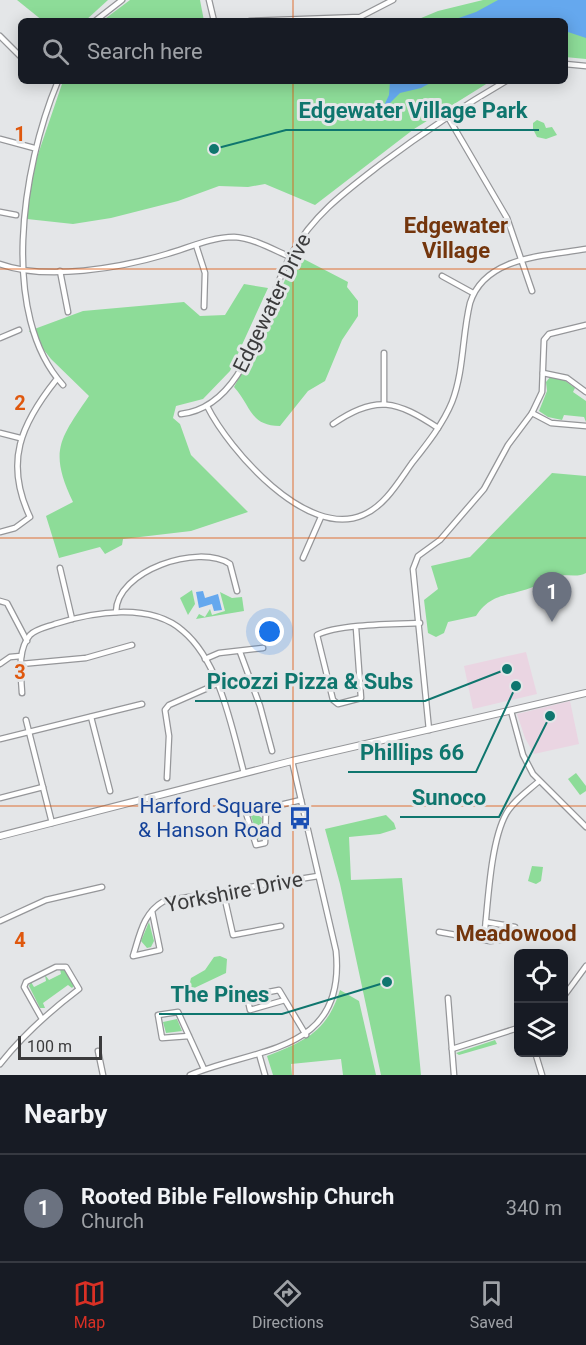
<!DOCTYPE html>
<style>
body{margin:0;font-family:Roboto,sans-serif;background:#242831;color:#f1f3f6}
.controls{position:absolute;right:18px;bottom:18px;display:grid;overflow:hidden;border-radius:9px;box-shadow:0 3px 15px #0003}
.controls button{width:54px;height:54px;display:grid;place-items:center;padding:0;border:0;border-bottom:2px solid #363941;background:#171b24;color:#f1f3f6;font:30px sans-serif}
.scale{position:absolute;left:18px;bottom:15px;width:84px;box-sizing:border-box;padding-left:6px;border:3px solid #3b3b3c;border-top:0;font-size:16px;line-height:21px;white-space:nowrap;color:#3b3b3c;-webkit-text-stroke:4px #e4e6e8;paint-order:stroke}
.you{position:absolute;left:270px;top:632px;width:21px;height:21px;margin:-15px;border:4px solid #fff;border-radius:50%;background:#1a73e8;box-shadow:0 0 0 9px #1a73e833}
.badge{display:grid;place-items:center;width:39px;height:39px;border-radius:50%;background:#d93025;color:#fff;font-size:20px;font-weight:700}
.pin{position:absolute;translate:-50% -50px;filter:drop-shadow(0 2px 3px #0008)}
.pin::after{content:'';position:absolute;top:32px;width:21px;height:18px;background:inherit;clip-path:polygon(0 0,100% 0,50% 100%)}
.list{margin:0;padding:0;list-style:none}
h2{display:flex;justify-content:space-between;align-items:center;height:78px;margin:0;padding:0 24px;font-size:26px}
h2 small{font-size:20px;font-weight:400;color:#9ea1a6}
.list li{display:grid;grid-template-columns:39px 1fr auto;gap:18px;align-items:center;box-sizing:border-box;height:108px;padding:0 24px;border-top:2px solid #363941}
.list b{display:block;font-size:22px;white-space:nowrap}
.list p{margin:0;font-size:20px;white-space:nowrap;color:#9ea1a6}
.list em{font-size:20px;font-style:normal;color:#9ea1a6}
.icon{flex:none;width:33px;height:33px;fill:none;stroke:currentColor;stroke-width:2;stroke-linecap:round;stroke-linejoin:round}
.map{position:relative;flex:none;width:586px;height:1075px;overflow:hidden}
.search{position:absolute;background:#171b24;box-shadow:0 3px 15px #0003;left:18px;right:18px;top:18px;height:66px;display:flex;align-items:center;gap:15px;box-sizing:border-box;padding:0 21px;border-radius:9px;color:#9ea1a6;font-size:22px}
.sheet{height:186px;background:#171b24}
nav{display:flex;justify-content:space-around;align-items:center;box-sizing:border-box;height:84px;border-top:2px solid #363941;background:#171b24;font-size:16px;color:#9ea1a6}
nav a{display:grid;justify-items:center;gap:3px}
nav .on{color:#d93025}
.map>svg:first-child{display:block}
.commercial{fill:#ead5e2}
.green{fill:#8ddc98}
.water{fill:#65a8ee}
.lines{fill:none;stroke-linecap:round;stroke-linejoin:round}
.minor-casing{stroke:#959699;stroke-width:7}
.tertiary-casing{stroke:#959699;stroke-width:8}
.minor{stroke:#fff;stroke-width:4.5}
.tertiary{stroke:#fff;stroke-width:6}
.grid{fill:none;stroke:#df580e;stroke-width:1.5;stroke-opacity:0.55}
.labels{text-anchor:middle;stroke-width:6;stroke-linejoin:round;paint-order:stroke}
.street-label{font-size:21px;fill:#3b3b3c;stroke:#e4e6e8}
.transit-label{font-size:21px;fill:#164399;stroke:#e4e6e8;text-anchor:end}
.neighbourhood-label{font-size:22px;font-weight:bold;fill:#73350c;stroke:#e4e6e8}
.grid-label{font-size:20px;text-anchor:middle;font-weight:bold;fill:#df580e;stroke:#e4e6e8;stroke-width:6;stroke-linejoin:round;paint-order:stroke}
.leader{fill:none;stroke:#0f766e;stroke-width:2}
.callout-dot{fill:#0f766e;stroke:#e4e6e8;stroke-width:2}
.callout-label{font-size:22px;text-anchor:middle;font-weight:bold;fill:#0f766e;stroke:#e4e6e8;stroke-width:6;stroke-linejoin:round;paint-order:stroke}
</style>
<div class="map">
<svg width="586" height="1075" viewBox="0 0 586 1075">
<rect width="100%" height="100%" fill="#e4e6e8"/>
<g class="commercial">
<polygon points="526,652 537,694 473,709 464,666"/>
<polygon points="570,701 579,744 534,754 525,738 517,714"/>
</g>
<g class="green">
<polygon points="17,0 108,0 85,21 43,21"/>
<polygon points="130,0 200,0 204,21 102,21"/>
<polygon points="483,0 586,0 586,59 565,57 565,21 414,21 438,11"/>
<polygon points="63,81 491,81 414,129 315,205 265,184 248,187 219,186 178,201 111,218 73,224 27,219 22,212 33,169"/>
<polygon points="537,120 544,123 546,128 552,127 557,135 546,139 537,137 533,129 533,123"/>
<path d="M 296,255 L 348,282 L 347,287 L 358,301 L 358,316 L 342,340 L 325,381 L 308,391 L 280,426 C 249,425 252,407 234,387 L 255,348 Z"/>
<path d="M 244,284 L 268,288 L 230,371 L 203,399 L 176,406 L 173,418 L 180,424 L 191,455 L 248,512 L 191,531 L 123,539 L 122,545 L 105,554 L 100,547 L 59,558 L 46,516 L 73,502 C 49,451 59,440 89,396 L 51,359 L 29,331 L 83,311 L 184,302 L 200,316 L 225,315 Z"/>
<polygon points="551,376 564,380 575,388 573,392 586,401 586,422 584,417 564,415 562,420 548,417 539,411 547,391 546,382"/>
<path d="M 552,473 L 586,476 L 586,573 C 576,579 561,572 549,577 C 543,579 539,585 533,587 C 508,597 492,592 476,616 L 448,622 L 444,633 L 436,637 L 428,633 L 424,600 L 438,589 L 431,566 L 470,557 Z"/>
<polygon points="192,590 195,604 188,615 180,598"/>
<polygon points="220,592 232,598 242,597 244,611 196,619 199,614 205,617 210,609 212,615 225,611"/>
<polygon points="576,773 586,786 586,791 580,795 568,779"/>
<polygon points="255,813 262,818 259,840 251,816"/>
<polygon points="386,815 394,823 396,829 380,834 349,837 351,880 402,878 421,1075 381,1075 340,884 325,829"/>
<polygon points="532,866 543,867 541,881 536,884 528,881"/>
<polygon points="149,922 154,941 151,947 147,948 141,941"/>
<polygon points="220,956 227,959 226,973 188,991 191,978 205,970 214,957"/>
<polygon points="60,969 65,970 74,986 72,988 68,985 43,1003 45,1008 40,1008 29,986 31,982 34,987 46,981 45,975 49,980 61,974"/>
<path d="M 340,990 L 359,1001 L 376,1075 L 343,1075 L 341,1059 L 291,1064 L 292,1075 L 273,1075 L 267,1056 C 305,1041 327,1032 340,990 Z"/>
<polygon points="177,1019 182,1031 166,1033 163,1022"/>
<polygon points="495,1040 497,1044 459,1055 456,1053"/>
</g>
<g class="water">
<polygon points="498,0 586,0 586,38 565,31 565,21 450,21 476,12"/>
<polygon points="390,81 434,81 421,88 400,93 381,112 389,95"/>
<polygon points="203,591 205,598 218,594 222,610 214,611 212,604 199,608 196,592"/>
</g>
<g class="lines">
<g class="minor-casing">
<g id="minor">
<polyline points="209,0 214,21"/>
<polyline points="95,21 122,0"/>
<polyline points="250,21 360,17 393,0"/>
<polyline points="0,36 21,57"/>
<polyline points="565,64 586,66"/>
<path d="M 58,81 C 21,169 0,316 63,385"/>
<polyline points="448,117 507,218 532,291"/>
<polyline points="0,139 34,148"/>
<polyline points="0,212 16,215"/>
<polyline points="196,245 205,273 204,307"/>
<path d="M 0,264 C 47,281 120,268 167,254 C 188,248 211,237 234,237 C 253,238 272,249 290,257"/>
<polyline points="60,271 68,312"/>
<polyline points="442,276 473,293"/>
<polyline points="0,338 19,330"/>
<polyline points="543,373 567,378 586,392"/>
<polyline points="384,403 384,353"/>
<path d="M 207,406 C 229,450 307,540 363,515 C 385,506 399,481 412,463 C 427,444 443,424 452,402 C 464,371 462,336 470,303 C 485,256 545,256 586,249"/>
<polyline points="532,413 551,423 586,426"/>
<path d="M 181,414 C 250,406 263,303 292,253 C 314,214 346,191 381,164 C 421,134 463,106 506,81"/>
<path d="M 333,424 C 376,394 397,401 438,428"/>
<polyline points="0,433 20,438"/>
<path d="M 0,532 L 15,528 L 30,517 C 4,462 21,424 56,380"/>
<polyline points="303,558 321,517"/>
<polyline points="60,568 72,619"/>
<polyline points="0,601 7,603 27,641"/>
<path d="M 116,612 C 116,571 198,543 230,564 L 237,591"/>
<path d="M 356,628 L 361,698 L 338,704 L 333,700 L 317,635 C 337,624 395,624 420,623"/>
<polyline points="240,652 260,706 272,751"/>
<polyline points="205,659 219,653 263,648"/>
<polyline points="0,664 10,657 21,656"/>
<polyline points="21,664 86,658 132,645"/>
<path d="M 22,693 C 21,675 17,650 30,635 C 36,629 47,627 55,624 C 93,612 150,602 183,631 C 220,662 232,729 244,773"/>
<polyline points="511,711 523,755 533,774 586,827"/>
<polyline points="91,717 110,791"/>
<polyline points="26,720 52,823"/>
<polyline points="429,730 413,569 418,556 440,540 484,489 508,445 532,413 542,392 544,340 549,334 586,325"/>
<polyline points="0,739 142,704"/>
<polyline points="167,778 169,736 165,710 169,705 217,684"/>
<polyline points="0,798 43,787"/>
<polyline points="266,808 265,843 256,845 246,813 301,800"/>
<polyline points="223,891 233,935 281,926"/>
<path d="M 152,911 L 160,950 L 133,956 C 140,934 143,913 164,901 L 318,876"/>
<polyline points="0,921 46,900 102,887"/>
<polyline points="439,932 490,941 515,938 515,927 486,922"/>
<path d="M 484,939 C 488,905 490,843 506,814 C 513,801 528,791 539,781"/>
<polyline points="564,996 586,966"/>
<polyline points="448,998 454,1075"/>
<polyline points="285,1000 250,1010 247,996 279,990 306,1035"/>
<polyline points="189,1036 162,1038 158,1015 178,1012 204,1069"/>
<polyline points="452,1049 518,1028"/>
<polyline points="98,1051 103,1075"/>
<polyline points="535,1052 542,1075"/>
<polyline points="259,1054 265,1075"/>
<path d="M 0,1064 C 23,1035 50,1011 79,989 L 66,967 L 56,967 L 26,982 L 24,987 L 42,1019"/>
<path d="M 190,1075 C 259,1047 346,1053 336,951 L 292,761"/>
</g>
</g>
<g class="tertiary-casing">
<polyline id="tertiary" points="0,836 292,761 586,693"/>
</g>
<use href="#minor" class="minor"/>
<use href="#tertiary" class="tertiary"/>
</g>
<path class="grid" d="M 293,0 L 293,21M 293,81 L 293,1075M 0,269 L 586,269M 0,538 L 586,538M 0,806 L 586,806"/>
<defs>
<g id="bus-bare" transform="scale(1.8)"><path d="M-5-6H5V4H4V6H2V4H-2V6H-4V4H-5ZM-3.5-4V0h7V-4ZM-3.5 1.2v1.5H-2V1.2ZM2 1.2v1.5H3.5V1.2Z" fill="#1a4fb4" stroke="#e4e6e8" stroke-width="2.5" paint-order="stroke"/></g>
</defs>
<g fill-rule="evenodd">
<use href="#bus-bare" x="300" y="818"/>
</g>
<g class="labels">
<g class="street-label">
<text transform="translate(272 303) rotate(-64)" y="7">Edgewater Drive</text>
<text transform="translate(234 892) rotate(-11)" y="7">Yorkshire Drive</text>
</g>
<g class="transit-label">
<text x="282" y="813">Harford Square<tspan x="282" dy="24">&amp; Hanson Road</tspan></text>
</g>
<g class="neighbourhood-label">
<text x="456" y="233">Edgewater<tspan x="456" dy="25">Village</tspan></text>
<text x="516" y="941">Meadowood</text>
</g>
</g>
<g class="grid-label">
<text x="20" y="141">1</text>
<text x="20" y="410">2</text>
<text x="20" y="679">3</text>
<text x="20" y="947">4</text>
</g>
<path class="leader" d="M214 149L286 130H539M507 669L425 701H195M516 686L476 772H348M550 716L499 817H400M387 982L282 1014H159"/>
<g class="callout-dot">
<circle cx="214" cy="149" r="6"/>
<circle cx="507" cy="669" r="6"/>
<circle cx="516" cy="686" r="6"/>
<circle cx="550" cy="716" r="6"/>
<circle cx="387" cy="982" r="6"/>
</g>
<g class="callout-label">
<text x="413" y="118">Edgewater Village Park</text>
<text x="310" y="689">Picozzi Pizza &amp; Subs</text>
<text x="412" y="760">Phillips 66</text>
<text x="449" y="805">Sunoco</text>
<text x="220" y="1002">The Pines</text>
</g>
</svg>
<div class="controls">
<button><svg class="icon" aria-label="locate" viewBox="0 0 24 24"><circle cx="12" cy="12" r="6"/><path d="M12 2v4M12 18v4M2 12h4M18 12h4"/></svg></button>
<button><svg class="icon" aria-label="layers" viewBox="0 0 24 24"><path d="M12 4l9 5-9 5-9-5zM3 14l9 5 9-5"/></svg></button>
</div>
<div class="scale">100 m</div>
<div class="you"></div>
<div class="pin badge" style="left:552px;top:622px;background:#6b7280">1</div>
<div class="search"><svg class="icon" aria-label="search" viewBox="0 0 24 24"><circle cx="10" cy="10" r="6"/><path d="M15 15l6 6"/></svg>Search here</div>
</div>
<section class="sheet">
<h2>Nearby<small></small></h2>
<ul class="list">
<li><span class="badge" style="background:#6b7280">1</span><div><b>Rooted Bible Fellowship Church</b><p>Church</p></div><em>340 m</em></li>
</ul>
</section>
<nav>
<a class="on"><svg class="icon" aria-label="map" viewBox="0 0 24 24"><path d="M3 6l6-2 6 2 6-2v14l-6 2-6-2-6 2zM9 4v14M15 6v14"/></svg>Map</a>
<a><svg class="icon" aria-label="directions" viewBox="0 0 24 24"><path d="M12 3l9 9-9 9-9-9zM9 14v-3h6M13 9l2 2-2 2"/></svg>Directions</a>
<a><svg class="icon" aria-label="saved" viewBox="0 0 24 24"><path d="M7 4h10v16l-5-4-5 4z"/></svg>Saved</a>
</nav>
